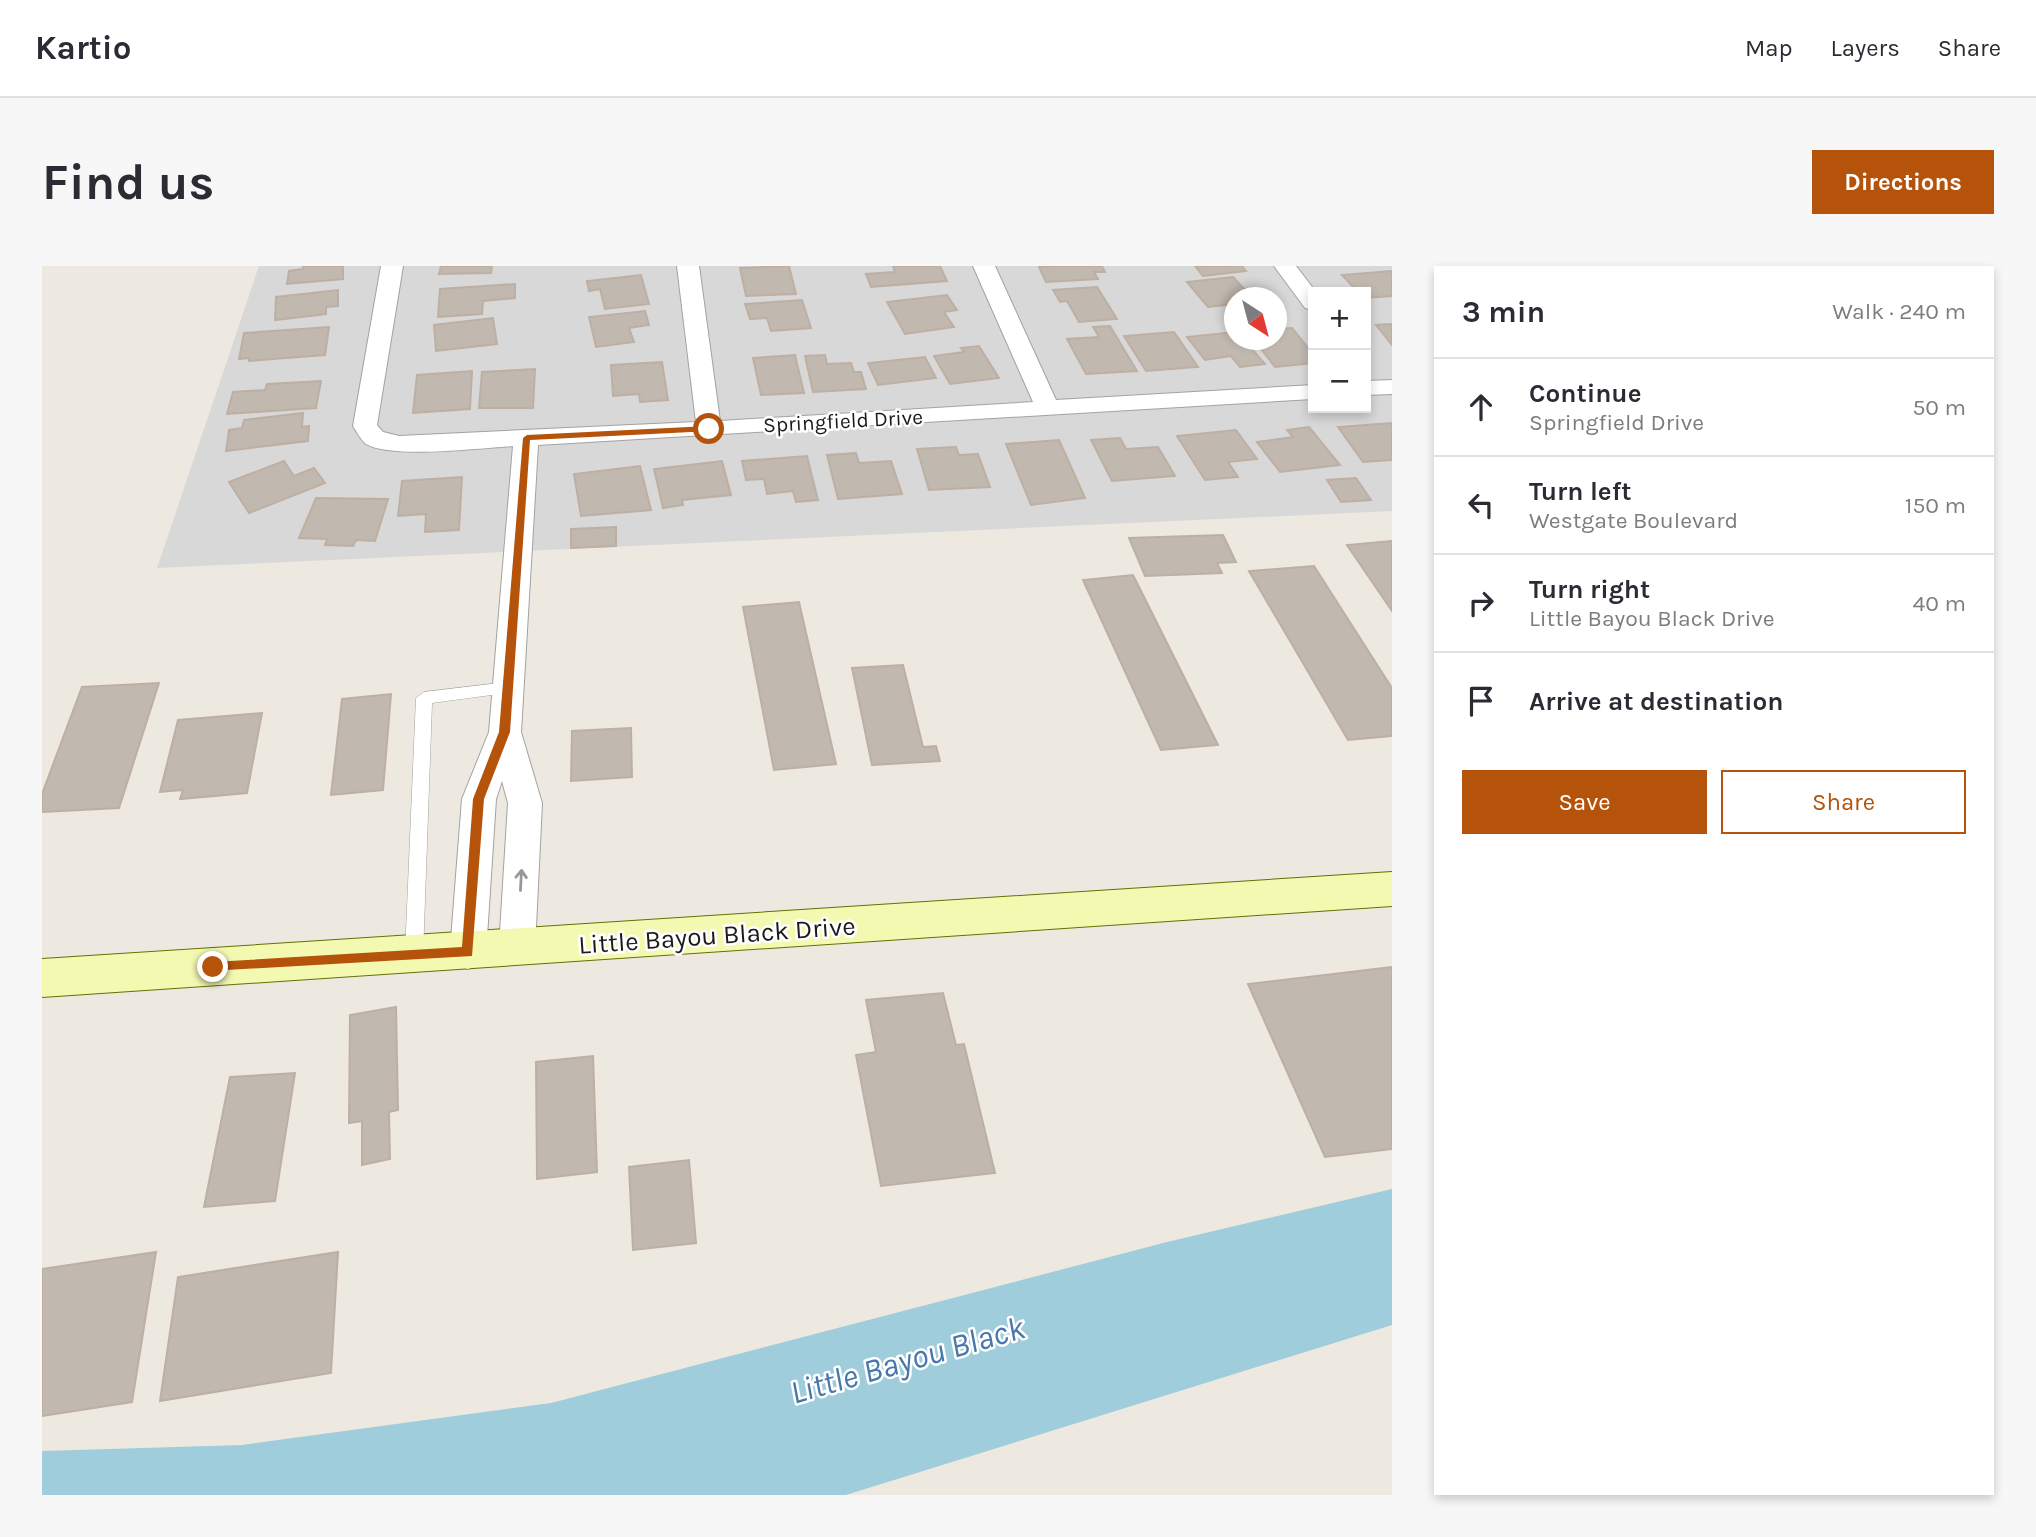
<!DOCTYPE html>
<meta charset="utf-8">
<style>
body{margin:0;font-family:Karla,sans-serif;background:#f7f7f7;color:#2b2b33}
.controls{position:absolute;right:21px;top:21px;display:grid;overflow:hidden;border-radius:0px;box-shadow:0 4px 10px #0003}
.controls button{width:63px;height:63px;display:grid;place-items:center;padding:0;border:0;border-bottom:2px solid #e1e1e2;background:#fff;color:#2b2b33;font:35px sans-serif}
.compass{position:absolute;left:1182px;top:21px;width:63px;height:63px;border-radius:50%;background:#fff;box-shadow:0 4px 10px #0003;rotate:144deg}
.stop{position:absolute;width:21px;height:21px;margin:-16px;border:5px solid #b45309;border-radius:50%;background:#fff}
.stop.end{background:#b45309;border-color:#fff;box-shadow:0 2px 7px #0008}
.list{margin:0;padding:0;list-style:none}
h2{display:flex;justify-content:space-between;align-items:center;height:91px;margin:0;padding:0 28px;font-size:30px}
h2 small{font-size:23px;font-weight:400;color:#7c7c81}
.list li{display:grid;grid-template-columns:46px 1fr auto;gap:21px;align-items:center;box-sizing:border-box;height:98px;padding:0 28px;border-top:2px solid #e1e1e2}
.list b{display:block;font-size:26px;white-space:nowrap}
.list p{margin:0;font-size:23px;white-space:nowrap;color:#7c7c81}
.list em{font-size:23px;font-style:normal;color:#7c7c81}
.actions{display:flex;gap:14px;padding:21px 28px}
.actions a{flex:1;padding:16px 0;border:2px solid #b45309;border-radius:0px;text-align:center;font-size:24px;color:#b45309}
.actions .main{background:#b45309;color:#fff}
.icon{flex:none;width:38px;height:38px;fill:none;stroke:currentColor;stroke-width:2;stroke-linecap:round;stroke-linejoin:round}
.map{position:relative;flex:none;width:1350px;height:1229px;overflow:hidden;border-radius:0px}
header{display:flex;align-items:center;gap:42px;box-sizing:border-box;height:98px;padding:0 35px;background:#fff;border-bottom:2px solid #e1e1e2}
header strong{font-size:33px}
nav{display:flex;gap:38px;margin-inline-start:auto;font-size:24px}
.intro{display:flex;align-items:center;justify-content:space-between;box-sizing:border-box;height:168px;padding:0 42px}
h1{margin:0;font-size:49px}
.button{padding:18px 32px;border-radius:0px;background:#b45309;color:#fff;font-size:24px;font-weight:700}
main{display:flex;gap:42px;padding:0 42px}
aside{flex:1;background:#fff;border-radius:0px;box-shadow:0 4px 10px #0003}
.map>svg:first-child{display:block}
.residential{fill:#d9d8d8;fill-rule:evenodd}
.water{fill:#a0cddb}
.building{fill:#c1b8b0;stroke:#beafa3;stroke-width:2}
.lines{fill:none;stroke-linecap:round;stroke-linejoin:round}
.lane-casing{stroke:#a2a2a2;stroke-width:1}
.street-casing{stroke:#a2a2a2;stroke-width:2}
.secondary-casing{stroke:#637004;stroke-width:2}
.lane{fill:#fff;fill-rule:evenodd}
.street{fill:#fff;fill-rule:evenodd}
.secondary{fill:#f4f9b2;fill-rule:evenodd}
.oneway{stroke:#989898}
.route{fill:#b45309}
.labels{text-anchor:middle;stroke-width:5;stroke-linejoin:round;paint-order:stroke}
.far-street-label{font-size:21px;fill:#1b1b1b;stroke:#fff}
.street-label{font-size:26px;fill:#1b1b1b;stroke:#fff}
.near-water-label{font-size:33px;font-style:italic;fill:#4877aa;stroke:#fff}
</style>
<header>
<strong>Kartio</strong>
<nav><a>Map</a><a>Layers</a><a>Share</a></nav>
</header>
<div class="intro"><h1>Find us</h1><a class="button">Directions</a></div>
<main>
<div class="map">
<svg width="1350" height="1229" viewBox="0 0 1350 1229">
<rect width="100%" height="100%" fill="#ede9e0"/>
<path class="residential" d="M 217,0 L 1350,0 L 1350,245 L 115,302 ZM 1271,26 L 1324,26 L 1324,142 L 1271,142 ZM 1192,32 L 1234,32 L 1234,74 L 1192,74 Z"/>
<polygon class="water" points="1350,923 1350,1059 804,1229 0,1229 0,1185 200,1179 509,1137 1125,976"/>
<g class="building">
<polygon points="261,0 301,0 301,13 245,18 247,5 261,3"/>
<polygon points="399,0 450,0 449,7 397,8"/>
<polygon points="747,0 754,28 704,30 698,2"/>
<polygon points="851,0 898,0 905,15 829,21 824,8 853,6"/>
<polygon points="1008,0 1060,0 1063,6 1052,6 1056,13 1004,16 997,1"/>
<polygon points="1153,0 1200,0 1204,5 1161,10"/>
<polygon points="1350,5 1350,30 1324,32 1324,26 1316,26 1300,9"/>
<polygon points="599,9 607,38 563,43 558,23 547,25 545,15"/>
<polygon points="1191,11 1202,23 1214,22 1222,32 1192,32 1192,38 1166,41 1145,16"/>
<polygon points="473,18 473,32 441,35 440,48 396,51 398,23"/>
<polygon points="1055,21 1075,53 1037,56 1025,35 1018,36 1011,24"/>
<polygon points="296,24 296,40 284,41 284,48 233,54 234,31"/>
<polygon points="905,29 915,44 902,46 912,61 863,68 845,36"/>
<polygon points="760,34 769,62 729,65 725,52 708,53 703,38"/>
<polygon points="603,45 607,59 587,62 592,76 554,81 547,51"/>
<polygon points="451,52 455,78 394,85 392,59"/>
<polygon points="1350,58 1350,79 1334,59"/>
<polygon points="1068,60 1095,105 1044,108 1025,73 1057,71 1051,61"/>
<polygon points="287,61 283,89 207,95 207,92 197,93 202,67"/>
<polygon points="1250,62 1271,88 1271,97 1233,101 1212,74 1234,74 1234,63"/>
<polygon points="1132,66 1156,101 1104,105 1082,70"/>
<polygon points="1192,66 1192,74 1202,74 1223,98 1198,101 1189,90 1163,94 1145,71"/>
<polygon points="937,80 957,112 908,118 892,90 922,86 919,82"/>
<polygon points="753,89 762,127 719,129 711,92"/>
<polygon points="783,89 785,98 809,97 812,106 819,106 824,123 771,126 763,90"/>
<polygon points="883,91 894,112 836,119 826,97"/>
<polygon points="620,96 626,134 598,136 597,128 571,130 569,99"/>
<polygon points="493,103 491,142 437,142 440,106"/>
<polygon points="430,105 428,143 371,147 375,109"/>
<polygon points="279,115 274,142 185,148 191,126 223,124 225,118"/>
<polygon points="261,147 260,161 267,160 266,175 184,185 187,164 200,162 202,154"/>
<polygon points="1350,157 1350,194 1321,196 1296,161"/>
<polygon points="1267,161 1298,199 1238,206 1215,176 1251,171 1245,164"/>
<polygon points="1194,164 1215,193 1186,196 1196,211 1163,214 1135,170"/>
<polygon points="1078,172 1084,183 1116,181 1133,210 1070,215 1049,174"/>
<polygon points="1017,174 1043,232 989,239 964,178"/>
<polygon points="914,181 917,189 936,188 948,221 887,224 875,183"/>
<polygon points="814,187 817,197 849,195 860,228 796,233 785,189"/>
<polygon points="765,190 776,234 754,236 751,225 725,228 722,213 704,214 700,195"/>
<polygon points="242,195 252,210 272,202 283,217 207,247 187,216"/>
<polygon points="680,195 689,229 640,234 641,239 621,242 612,203"/>
<polygon points="598,200 609,244 539,250 532,208"/>
<polygon points="420,211 417,264 383,266 384,248 356,250 360,215"/>
<polygon points="1314,212 1329,234 1299,236 1285,214"/>
<polygon points="274,232 346,233 333,275 314,274 311,280 283,279 285,273 257,272"/>
<polygon points="574,261 574,280 529,282 529,263"/>
<polygon points="1181,269 1194,296 1175,297 1180,307 1103,310 1087,272"/>
<polygon points="1350,275 1350,345 1305,279"/>
<polygon points="1272,300 1350,422 1350,470 1306,474 1207,305"/>
<polygon points="1091,309 1176,479 1119,484 1041,314"/>
<polygon points="757,336 794,498 732,504 701,341"/>
<polygon points="861,399 881,481 894,480 898,495 830,499 810,402"/>
<polygon points="117,417 77,542 0,546 0,528 40,421"/>
<polygon points="349,428 341,524 289,529 300,433"/>
<polygon points="220,447 205,527 138,533 141,524 118,526 136,454"/>
<polygon points="589,462 590,511 529,515 530,465"/>
<polygon points="1350,701 1350,883 1283,891 1206,718"/>
<polygon points="901,727 914,779 922,778 953,907 839,920 814,789 834,786 824,734"/>
<polygon points="354,741 356,844 347,846 348,893 320,899 320,855 307,857 308,749"/>
<polygon points="551,790 555,906 495,913 494,796"/>
<polygon points="253,807 233,935 162,941 188,811"/>
<polygon points="647,894 654,977 591,984 587,901"/>
<polygon points="114,986 90,1136 0,1150 0,1003"/>
<polygon points="296,986 289,1107 118,1135 136,1011"/>
</g>
<g class="lines">
<g class="lane-casing">
<polygon id="lane" points="466,416 471,418 474,422 471,426 390,437 381,689 378,695 372,697 366,695 363,689 374,432 382,426"/>
</g>
<g class="street-casing">
<g id="street">
<path d="M 339,0 L 361,0 L 335,159 L 341,166 L 357,170 L 654,156 L 635,0 L 657,0 L 678,155 L 991,136 L 931,0 L 953,0 L 1014,134 L 1271,119 L 1271,133 L 496,179 L 479,466 L 500,537 L 493,682 L 488,694 L 475,698 L 462,694 L 457,682 L 466,537 L 460,515 L 454,533 L 444,686 L 439,698 L 426,703 L 413,698 L 408,686 L 420,533 L 447,466 L 471,180 C 439,182 349,193 324,178 C 319,174 314,165 311,160 Z"/>
<polygon points="1232,0 1254,0 1274,26 1271,26 1271,44 1263,42"/>
<polygon points="1350,114 1350,128 1324,129 1324,115"/>
</g>
</g>
<g class="secondary-casing">
<polygon id="secondary" points="1350,606 1350,640 0,731 0,693"/>
</g>
<use href="#lane" class="lane"/>
<use href="#street" class="street"/>
<use href="#secondary" class="secondary"/>
</g>
<defs><path id="oneway-shaft" d="M-6 0H5M1.5-3L5.5 0L1.5 3" fill="none" stroke-width="1.6" stroke-linecap="round" stroke-linejoin="round" transform="scale(1.75)"/></defs>
<use class="oneway" href="#oneway-shaft" transform="translate(479 614) rotate(-87)"/>
<polygon class="route" points="667,160 670,165 488,174 468,466 442,533 430,690 167,705 165,701 171,696 420,681 431,533 457,466 481,172 485,169"/>
<g class="labels">
<g class="far-street-label">
<text transform="translate(801 155) rotate(-3)" y="7">Springfield Drive</text>
</g>
<g class="street-label">
<text transform="translate(675 669) rotate(-4)" y="9">Little Bayou Black Drive</text>
</g>
<g class="near-water-label">
<text transform="translate(865 1093) rotate(-16)" y="12">Little Bayou Black</text>
</g>
</g>
</svg>
<div class="controls">
<button>+</button>
<button>−</button>
</div>
<svg class="compass" viewBox="-18 -18 36 36"><path d="M0-13l5 13h-10z" fill="#e53935"/><path d="M0 13l5-13h-10z" fill="#7c7c81"/></svg>
<div class="stop" style="left:667px;top:163px"></div>
<div class="stop end" style="left:171px;top:701px"></div>
</div>
<aside>
<h2>3 min<small>Walk · 240 m</small></h2>
<ul class="list">
<li><svg class="icon" aria-label="ahead" viewBox="0 0 24 24"><path d="M12 20V5M6 11l6-6 6 6"/></svg><div><b>Continue</b><p>Springfield Drive</p></div><em>50 m</em></li>
<li><svg class="icon" aria-label="left" viewBox="0 0 24 24"><path d="M17 20v-9H6M10 6l-5 5 5 5"/></svg><div><b>Turn left</b><p>Westgate Boulevard</p></div><em>150 m</em></li>
<li><svg class="icon" aria-label="right" viewBox="0 0 24 24"><path d="M7 20v-9h11M14 6l5 5-5 5"/></svg><div><b>Turn right</b><p>Little Bayou Black Drive</p></div><em>40 m</em></li>
<li><svg class="icon" aria-label="arrive" viewBox="0 0 24 24"><path d="M6 21V4h12l-3 4 3 4H6"/></svg><div><b>Arrive at destination</b></div></li>
</ul>
<div class="actions"><a class="main">Save</a><a>Share</a></div>
</aside>
</main>
